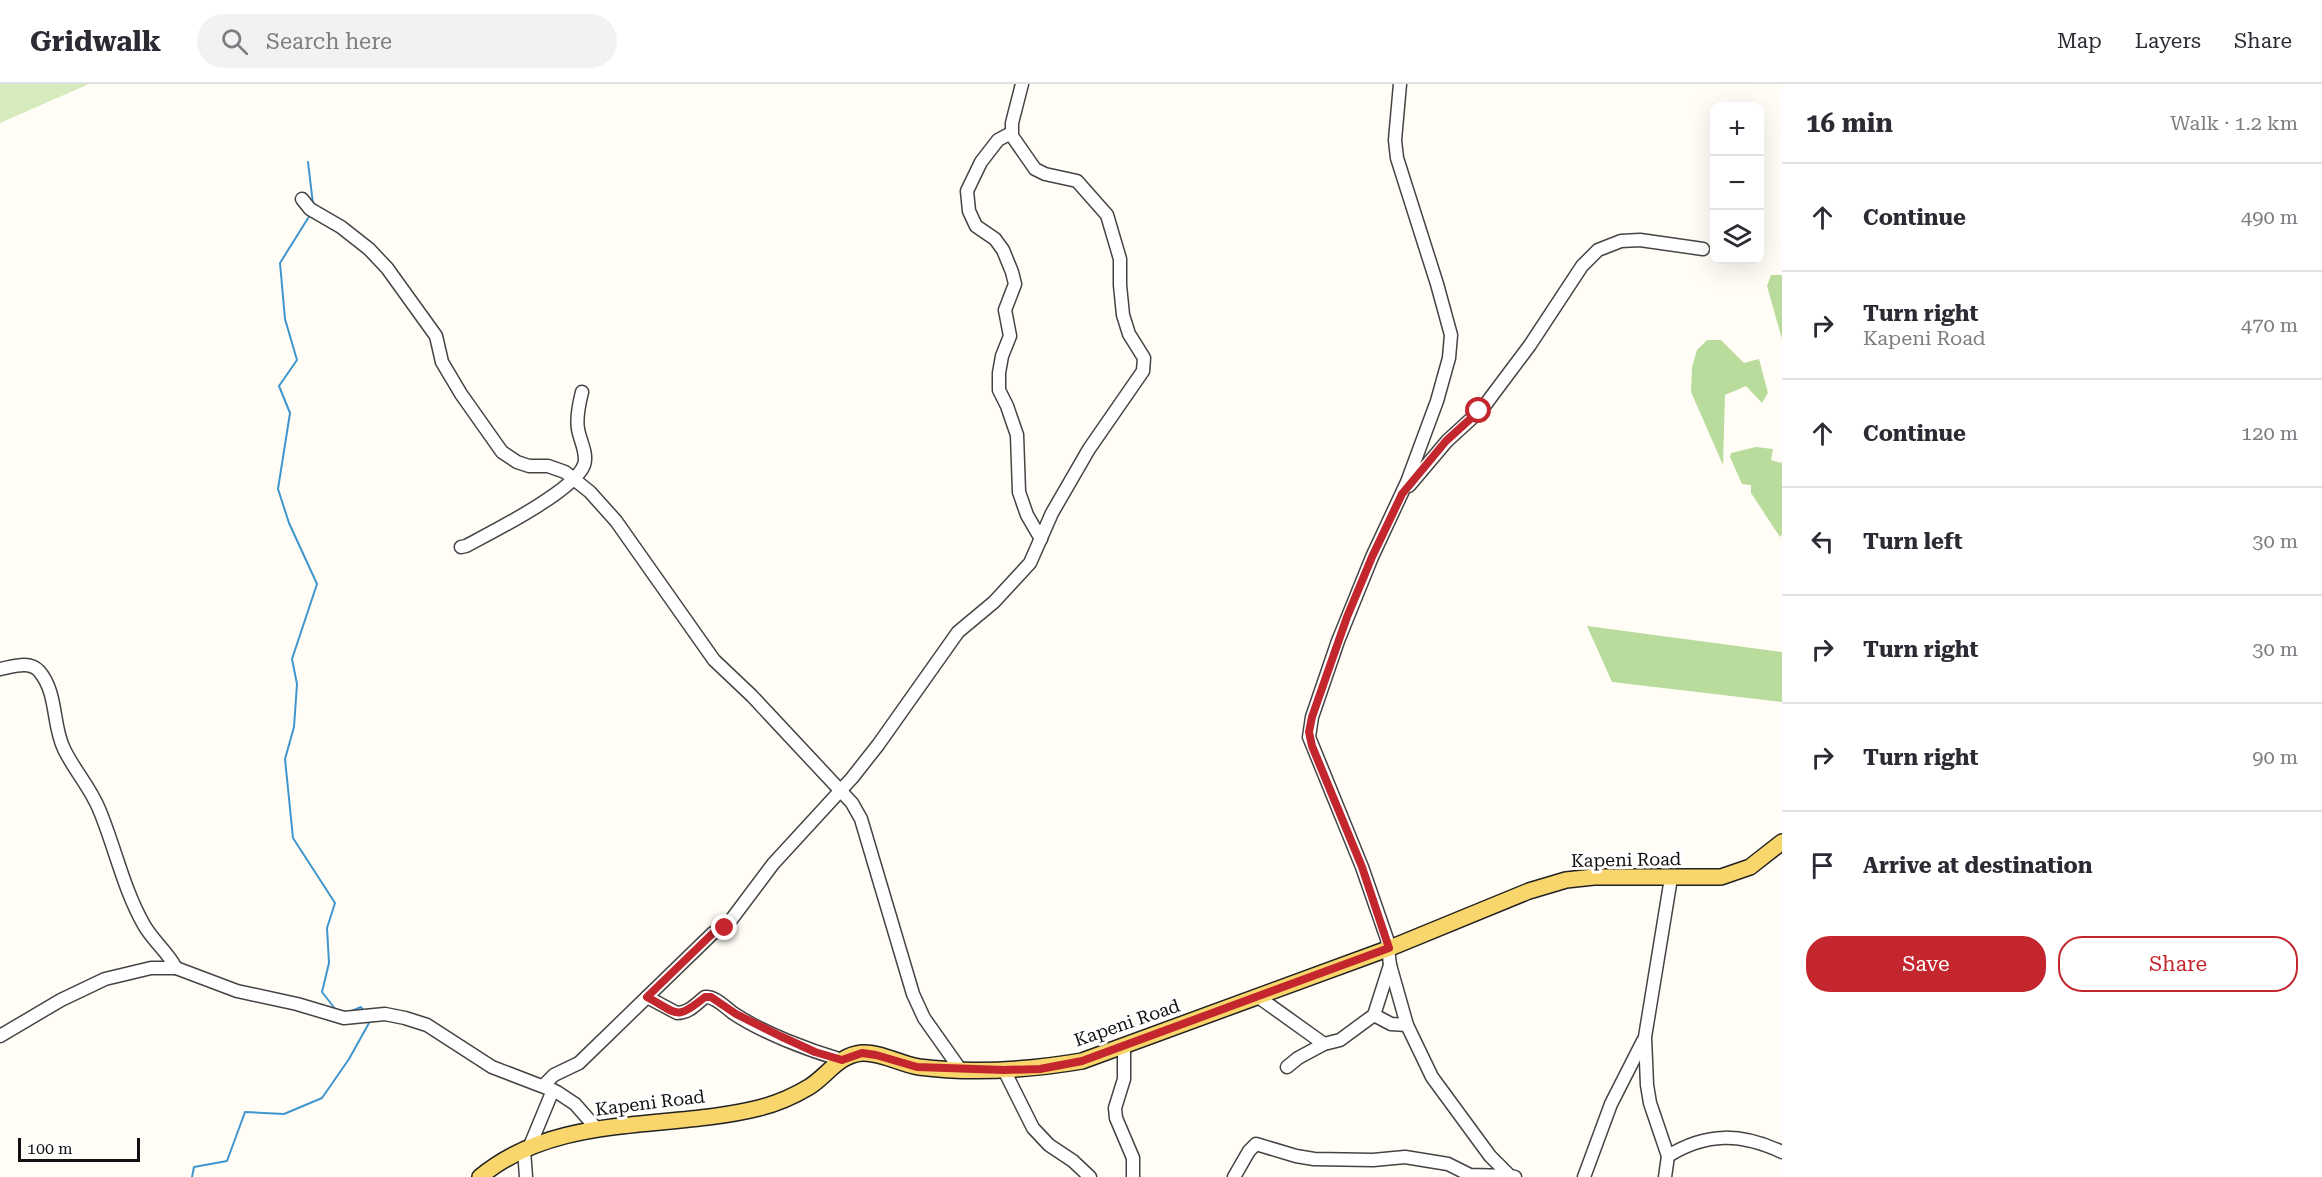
<!DOCTYPE html>
<meta charset="utf-8">
<style>
body{margin:0;font-family:"Roboto Serif",serif;background:#f2f2f3;color:#2b2b33}
.controls{position:absolute;right:18px;top:18px;display:grid;overflow:hidden;border-radius:12px;box-shadow:0 6px 24px #0002}
.controls button{width:54px;height:54px;display:grid;place-items:center;padding:0;border:0;border-bottom:2px solid #e1e1e2;background:#fff;color:#2b2b33;font:30px sans-serif}
.scale{position:absolute;left:18px;bottom:15px;width:122px;box-sizing:border-box;padding-left:6px;border:3px solid #111;border-top:0;font-size:16px;line-height:21px;white-space:nowrap;color:#111;-webkit-text-stroke:4px #fff;paint-order:stroke}
.stop{position:absolute;width:18px;height:18px;margin:-14px;border:4px solid #c4262e;border-radius:50%;background:#fff}
.stop.end{background:#c4262e;border-color:#fff;box-shadow:0 2px 6px #0008}
.list{margin:0;padding:0;list-style:none}
h2{display:flex;justify-content:space-between;align-items:center;height:78px;margin:0;padding:0 24px;font-size:26px}
h2 small{font-size:20px;font-weight:400;color:#7c7c81}
.list li{display:grid;grid-template-columns:39px 1fr auto;gap:18px;align-items:center;box-sizing:border-box;height:108px;padding:0 24px;border-top:2px solid #e1e1e2}
.list b{display:block;font-size:22px;white-space:nowrap}
.list p{margin:0;font-size:20px;white-space:nowrap;color:#7c7c81}
.list em{font-size:20px;font-style:normal;color:#7c7c81}
.actions{display:flex;gap:12px;padding:18px 24px}
.actions a{flex:1;padding:14px 0;border:2px solid #c4262e;border-radius:24px;text-align:center;font-size:21px;color:#c4262e}
.actions .main{background:#c4262e;color:#fff}
.icon{flex:none;width:33px;height:33px;fill:none;stroke:currentColor;stroke-width:2;stroke-linecap:round;stroke-linejoin:round}
.map{position:relative;flex:none;width:1782px;height:1093px;overflow:hidden}
header{display:flex;align-items:center;gap:36px;box-sizing:border-box;height:84px;padding:0 30px;background:#fff;border-bottom:2px solid #e1e1e2}
header strong{font-size:28px}
nav{display:flex;gap:33px;margin-inline-start:auto;font-size:21px}
.search{width:420px;height:54px;background:#f2f2f3;display:flex;align-items:center;gap:15px;box-sizing:border-box;padding:0 21px;border-radius:33px;color:#7c7c81;font-size:22px}
main{display:flex}
aside{flex:1;background:#fff}
.map>svg:first-child{display:block}
.green{fill:#d5ebbd}
.forest{fill:#b9dc9c}
.lines{fill:none;stroke-linecap:round;stroke-linejoin:round}
.stream{stroke:#3f96cf;stroke-width:2}
.minor-casing{stroke:#444;stroke-width:15}
.major-casing{stroke:#222;stroke-width:18}
.minor{stroke:#fff;stroke-width:12}
.major{stroke:#f9d66b;stroke-width:15}
.route{stroke:#c4262e;stroke-width:8}
.labels{text-anchor:middle;stroke-width:6;stroke-linejoin:round;paint-order:stroke}
.street-label{font-size:18px;fill:#111;stroke:#fff}
</style>
<header>
<strong>Gridwalk</strong>
<div class="search"><svg class="icon" aria-label="search" viewBox="0 0 24 24"><circle cx="10" cy="10" r="6"/><path d="M15 15l6 6"/></svg>Search here</div>
<nav><a>Map</a><a>Layers</a><a>Share</a></nav>
</header>
<main>
<div class="map">
<svg width="1782" height="1093" viewBox="0 0 1782 1093">
<rect width="100%" height="100%" fill="#fffdf5"/>
<polygon class="green" points="0,0 89,0 0,39"/>
<g class="forest">
<polygon points="1771,191 1782,191 1782,255 1767,202"/>
<polygon points="1707,256 1721,256 1744,279 1759,275 1768,309 1762,319 1746,302 1725,311 1723,381 1691,308 1692,283 1697,266"/>
<polygon points="1756,363 1773,365 1771,376 1781,379 1782,377 1782,450 1780,453 1751,409 1751,401 1742,400 1730,373 1731,369"/>
<polygon points="1587,542 1782,568 1782,618 1612,598"/>
</g>
<g class="lines">
<g class="stream">
<polyline points="308,78 313,120"/>
<polyline points="310,131 280,179 285,235 297,276 279,302 290,329 278,405 289,439 317,500 292,575 297,600 294,643 285,675 293,754 335,819 327,844 329,879 322,908 336,926"/>
<polyline points="349,928 361,923 364,928"/>
<polyline points="192,1093 194,1083 227,1077 245,1028 284,1030 322,1014 349,975 369,939 368,936"/>
</g>
<g class="minor-casing">
<g id="minor">
<polyline points="1400,0 1395,56 1397,74 1437,200 1451,251 1449,274 1437,317 1407,398 1372,473 1338,557 1312,633 1309,653 1362,783 1387,855 1390,881 1407,941 1432,993 1490,1072 1510,1092 1515,1093"/>
<polyline points="1011,49 998,56 981,78 967,107 969,127 976,142 995,155 1003,166 1012,188 1015,200 1005,226 1010,252 1002,272 999,289 999,306 1007,322 1017,351 1019,408 1027,431 1041,455"/>
<polyline points="302,115 310,125 341,143 369,165 387,184 436,252 442,278 461,310 502,368 517,378 529,382 548,382 565,388 590,408 616,437 714,576 752,612 852,719 861,735 913,910 924,934 960,985"/>
<polyline points="1409,402 1447,357 1483,324 1491,313 1530,261 1582,182 1598,166 1621,157 1640,156 1703,165"/>
<path d="M 461,463 L 466,462 C 492,448 574,407 584,381 C 588,370 580,357 578,345 C 576,334 579,320 582,308"/>
<path d="M 0,585 C 12,583 29,576 39,587 C 58,609 52,641 64,665 C 74,686 90,703 99,725 C 115,763 123,804 144,841 C 153,857 167,867 176,884"/>
<path d="M 1671,794 L 1645,953 L 1647,1001 L 1650,1019 L 1668,1072 C 1707,1048 1741,1049 1782,1068"/>
<polyline points="1257,912 1324,960"/>
<path d="M 647,913 L 677,929 C 689,929 696,920 705,913 C 715,912 725,923 733,929 C 763,949 808,966 842,976"/>
<polyline points="1374,931 1391,940 1407,941"/>
<polyline points="0,952 61,916 105,895 151,884 176,884 237,907 297,920 344,934 385,930 405,934 427,941 492,983 557,1008 575,1020 597,1045"/>
<polyline points="1124,961 1124,995 1115,1024 1116,1034 1133,1074 1133,1093"/>
<polyline points="1287,983 1298,974 1324,960 1340,956 1374,931 1390,881"/>
<polyline points="1004,986 1033,1044 1049,1061 1073,1077 1090,1093"/>
<polyline points="543,1002 554,991 579,979 713,849 725,844 773,780 852,694 878,661 958,548 994,518 1030,479 1052,429 1089,365 1143,287 1144,274 1129,250 1123,231 1120,201 1120,175 1107,131 1077,97 1045,90 1035,85 1012,52 1012,39 1022,0"/>
<polyline points="529,1064 553,1006"/>
<polyline points="524,1066 526,1093"/>
<polyline points="1234,1093 1249,1067 1256,1060 1296,1072 1314,1075 1373,1076 1405,1073 1448,1080 1470,1091 1510,1092"/>
<polyline points="1584,1093 1611,1020 1643,957"/>
<polyline points="1665,1093 1668,1072"/>
</g>
</g>
<g class="major-casing">
<path id="major" d="M 480,1093 C 558,1028 667,1047 759,1024 C 775,1020 794,1012 809,1003 C 827,992 838,971 862,969 C 881,968 900,980 919,983 C 973,990 1029,986 1082,977 L 1390,864 L 1529,807 L 1566,796 L 1594,793 L 1721,793 L 1750,783 L 1782,758"/>
</g>
<use href="#minor" class="minor"/>
<use href="#major" class="major"/>
</g>
<g class="lines">
<path class="route" d="M 725,844 L 713,849 L 647,913 C 679,930 675,937 705,913 L 711,913 L 736,930 L 780,952 L 815,968 L 842,976 L 862,969 L 876,971 L 917,983 L 1004,986 L 1040,985 L 1082,977 L 1389,864 L 1362,783 L 1312,662 L 1309,648 L 1312,633 L 1347,533 L 1372,473 L 1402,410 L 1446,357 L 1479,327"/>
</g>
<g class="labels">
<g class="street-label">
<text transform="translate(1626 776) rotate(-1)" y="6">Kapeni Road</text>
<text transform="translate(1127 939) rotate(-19)" y="6">Kapeni Road</text>
<text transform="translate(650 1019) rotate(-7)" y="6">Kapeni Road</text>
</g>
</g>
</svg>
<div class="controls">
<button>+</button>
<button>−</button>
<button><svg class="icon" aria-label="layers" viewBox="0 0 24 24"><path d="M12 4l9 5-9 5-9-5zM3 14l9 5 9-5"/></svg></button>
</div>
<div class="scale">100 m</div>
<div class="stop" style="left:1479px;top:327px"></div>
<div class="stop end" style="left:725px;top:844px"></div>
</div>
<aside>
<h2>16 min<small>Walk · 1.2 km</small></h2>
<ul class="list">
<li><svg class="icon" aria-label="ahead" viewBox="0 0 24 24"><path d="M12 20V5M6 11l6-6 6 6"/></svg><div><b>Continue</b></div><em>490 m</em></li>
<li><svg class="icon" aria-label="right" viewBox="0 0 24 24"><path d="M7 20v-9h11M14 6l5 5-5 5"/></svg><div><b>Turn right</b><p>Kapeni Road</p></div><em>470 m</em></li>
<li><svg class="icon" aria-label="ahead" viewBox="0 0 24 24"><path d="M12 20V5M6 11l6-6 6 6"/></svg><div><b>Continue</b></div><em>120 m</em></li>
<li><svg class="icon" aria-label="left" viewBox="0 0 24 24"><path d="M17 20v-9H6M10 6l-5 5 5 5"/></svg><div><b>Turn left</b></div><em>30 m</em></li>
<li><svg class="icon" aria-label="right" viewBox="0 0 24 24"><path d="M7 20v-9h11M14 6l5 5-5 5"/></svg><div><b>Turn right</b></div><em>30 m</em></li>
<li><svg class="icon" aria-label="right" viewBox="0 0 24 24"><path d="M7 20v-9h11M14 6l5 5-5 5"/></svg><div><b>Turn right</b></div><em>90 m</em></li>
<li><svg class="icon" aria-label="arrive" viewBox="0 0 24 24"><path d="M6 21V4h12l-3 4 3 4H6"/></svg><div><b>Arrive at destination</b></div></li>
</ul>
<div class="actions"><a class="main">Save</a><a>Share</a></div>
</aside>
</main>
